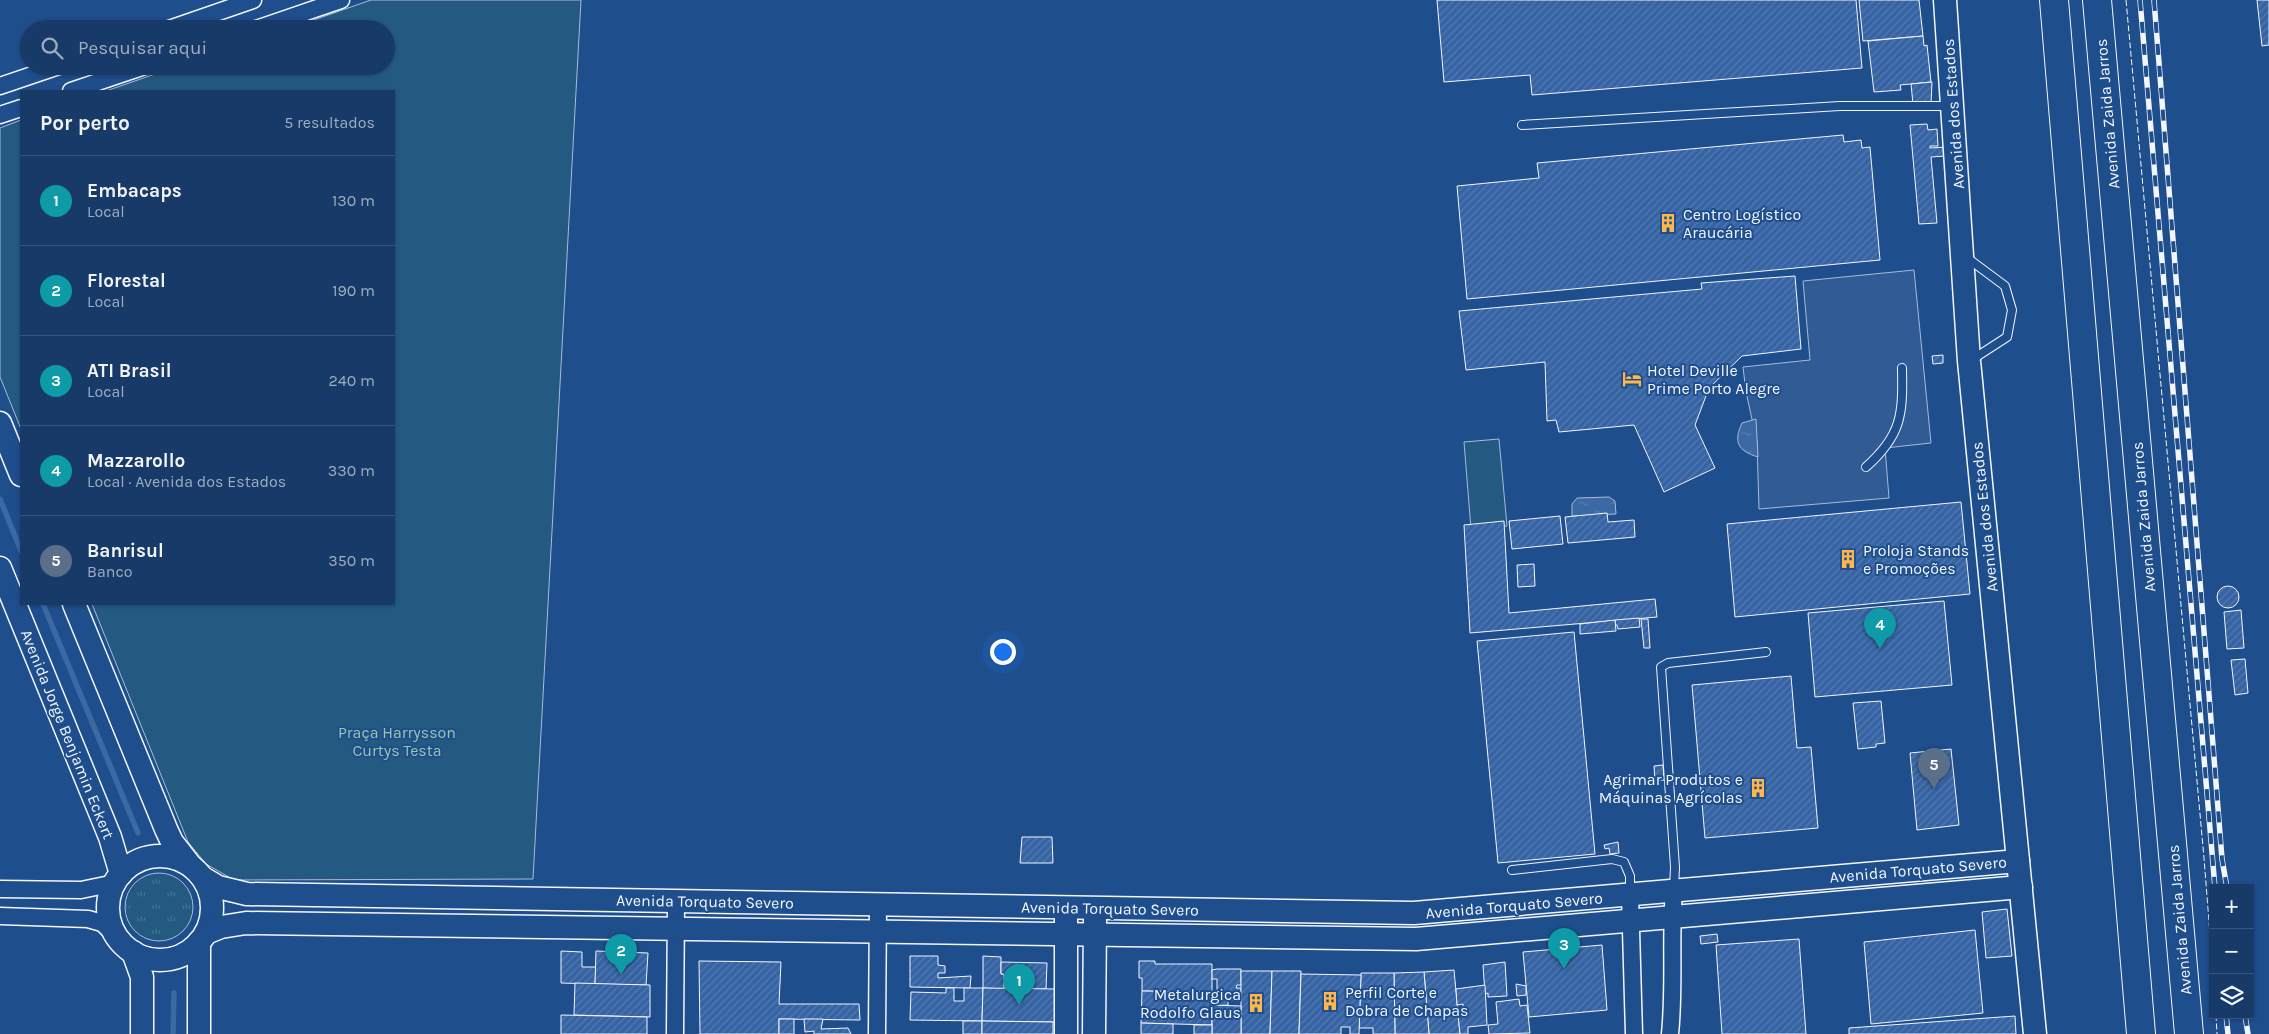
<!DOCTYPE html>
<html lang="pt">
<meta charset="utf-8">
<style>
body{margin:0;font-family:Karla,sans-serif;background:#20416f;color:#f1f3f6}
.controls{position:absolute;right:15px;bottom:15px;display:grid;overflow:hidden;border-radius:0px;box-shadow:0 1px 4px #0004}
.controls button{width:45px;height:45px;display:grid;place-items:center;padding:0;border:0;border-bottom:1px solid #36547d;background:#173a69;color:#f1f3f6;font:25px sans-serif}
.you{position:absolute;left:1002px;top:651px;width:18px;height:18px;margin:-12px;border:4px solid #fff;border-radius:50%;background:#1a73e8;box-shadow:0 0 0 8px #1a73e833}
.badge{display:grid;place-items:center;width:32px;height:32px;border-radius:50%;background:#8abfa5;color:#fff;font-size:16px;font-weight:700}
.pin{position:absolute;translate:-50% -41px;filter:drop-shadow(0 1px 2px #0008)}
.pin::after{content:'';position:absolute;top:26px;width:18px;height:15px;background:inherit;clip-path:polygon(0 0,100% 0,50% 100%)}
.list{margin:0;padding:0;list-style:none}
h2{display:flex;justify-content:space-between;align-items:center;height:65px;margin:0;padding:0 20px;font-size:21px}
h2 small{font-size:16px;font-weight:400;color:#9eadc0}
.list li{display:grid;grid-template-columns:32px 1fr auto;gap:15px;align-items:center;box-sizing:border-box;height:90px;padding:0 20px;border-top:1px solid #36547d}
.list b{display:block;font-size:19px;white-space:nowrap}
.list p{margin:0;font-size:16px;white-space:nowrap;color:#9eadc0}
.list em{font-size:16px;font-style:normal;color:#9eadc0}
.icon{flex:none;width:28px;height:28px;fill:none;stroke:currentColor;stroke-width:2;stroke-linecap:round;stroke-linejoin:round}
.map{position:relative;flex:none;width:2269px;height:1034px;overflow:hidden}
.search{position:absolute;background:#173a69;box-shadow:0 1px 4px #0004;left:20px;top:20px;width:375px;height:55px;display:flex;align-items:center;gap:12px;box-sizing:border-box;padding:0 18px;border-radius:28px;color:#9eadc0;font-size:19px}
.panel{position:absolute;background:#173a69;box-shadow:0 1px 4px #0004;left:20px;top:90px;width:375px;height:515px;border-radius:0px}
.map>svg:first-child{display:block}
.grass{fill:url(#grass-tufts);stroke:#a8bbd7}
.green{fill:#245a82;stroke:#a8bbd7}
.parking{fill:#305b95;stroke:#a8bbd7}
.water{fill:url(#water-ripples);stroke:#a8bbd7}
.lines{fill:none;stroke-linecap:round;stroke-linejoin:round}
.stream{stroke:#3b69a3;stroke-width:5.5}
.building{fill:url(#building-hatch);stroke:#f2f6ff}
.lane-casing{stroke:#f2f6ff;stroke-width:10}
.street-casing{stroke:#f2f6ff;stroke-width:19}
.secondary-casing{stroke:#f2f6ff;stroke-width:25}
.highway-casing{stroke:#f2f6ff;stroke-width:30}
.lane{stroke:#1f4e8c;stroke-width:8}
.street{stroke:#1f4e8c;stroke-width:16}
.secondary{stroke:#1f4e8c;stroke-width:22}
.highway{stroke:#1f4e8c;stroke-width:28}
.rail-casing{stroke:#f2f6ff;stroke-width:5.5}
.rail{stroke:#1f4e8c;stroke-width:4;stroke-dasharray:11;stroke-linecap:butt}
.fence{stroke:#f2f6ff;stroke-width:1;stroke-dasharray:6 2.5;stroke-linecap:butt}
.labels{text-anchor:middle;stroke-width:4;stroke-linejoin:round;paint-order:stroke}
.street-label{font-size:16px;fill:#f2f6ff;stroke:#1f4e8c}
.poi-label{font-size:16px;fill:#f2f6ff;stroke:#1f4e8c;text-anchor:start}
.park-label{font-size:16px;fill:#97c8a6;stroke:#1f4e8c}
</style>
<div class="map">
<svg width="2269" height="1034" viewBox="0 0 2269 1034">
<defs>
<pattern id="grass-tufts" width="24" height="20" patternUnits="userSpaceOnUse" patternTransform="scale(1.25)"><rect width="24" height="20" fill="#245a82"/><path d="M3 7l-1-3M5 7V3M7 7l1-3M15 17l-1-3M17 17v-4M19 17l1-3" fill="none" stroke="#447295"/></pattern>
<pattern id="water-ripples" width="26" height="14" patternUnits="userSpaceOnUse" patternTransform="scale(1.25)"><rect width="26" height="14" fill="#3b69a3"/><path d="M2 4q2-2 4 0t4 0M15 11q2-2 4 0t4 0" fill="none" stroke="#587fb1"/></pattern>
<pattern id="building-hatch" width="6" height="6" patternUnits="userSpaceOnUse" patternTransform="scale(1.25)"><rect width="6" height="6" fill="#3563a3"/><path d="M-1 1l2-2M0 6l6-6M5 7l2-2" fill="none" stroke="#537ab1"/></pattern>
</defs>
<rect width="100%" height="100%" fill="#1f4e8c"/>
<circle class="grass" cx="159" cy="907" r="34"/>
<g class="green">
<polygon points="371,0 581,0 533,879 234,880 206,864 188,842 92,604 394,604 394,91 106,91 178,66 386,66 386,29 288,29"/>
<polygon points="21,120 21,429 0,377 0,128"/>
<polygon points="1499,439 1507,526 1471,529 1464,442"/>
</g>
<polygon class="parking" points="1914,270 1931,443 1885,448 1889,498 1759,509 1757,442 1746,392 1743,367 1810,360 1803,281"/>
<g class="water">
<path d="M 1756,419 L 1758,457 C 1738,451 1733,442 1742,423 Z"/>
<polygon points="1609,497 1615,501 1616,514 1572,516 1572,504 1577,498"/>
</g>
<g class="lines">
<g class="stream">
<polyline points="0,499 21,551"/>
<polyline points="43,604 138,833"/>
<polyline points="173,1034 174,993"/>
</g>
</g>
<g class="building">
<polygon points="1437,0 1856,0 1862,68 1532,95 1530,75 1444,82"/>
<polygon points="1859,0 1919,0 1923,36 1863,41"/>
<polygon points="2257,0 2269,0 2269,45 2262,46"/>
<polygon points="1923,36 1924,46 1927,45 1931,82 1900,85 1901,90 1874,92 1868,41"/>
<polygon points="1932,82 1931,103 1913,104 1911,84"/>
<polygon points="1927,124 1928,130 1937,129 1938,146 1930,146 1930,148 1945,147 1945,156 1931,157 1937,223 1919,224 1910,125"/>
<polygon points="1843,135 1844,142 1861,140 1862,148 1870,147 1880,260 1467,299 1457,186 1539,178 1537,163"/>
<polygon points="1795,276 1801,349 1742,356 1709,388 1695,425 1715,468 1664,492 1634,425 1559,432 1556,420 1547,421 1545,362 1466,370 1459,311 1702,289 1701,283"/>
<polygon points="1943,355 1943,363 1933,364 1932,356"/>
<polygon points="1961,502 1970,594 1735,617 1727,524"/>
<polygon points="1607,513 1608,522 1634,520 1635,537 1568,543 1565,517"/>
<polygon points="1560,516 1563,544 1512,549 1509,521"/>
<polygon points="1504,521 1509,613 1655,599 1657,617 1470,633 1464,525"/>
<polygon points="1534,564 1535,586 1518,587 1517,565"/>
<circle cx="2228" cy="597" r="11"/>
<polygon points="1944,601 1952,685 1815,697 1808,613"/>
<polygon points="2241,610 2244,648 2227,649 2224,612"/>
<polygon points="1639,618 1640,627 1618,629 1617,625 1615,625 1615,620"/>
<polygon points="1641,619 1648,619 1650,648 1644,648"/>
<polygon points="1615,620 1616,631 1580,634 1580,624"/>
<polygon points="1574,632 1595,854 1498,863 1477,641"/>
<polygon points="2245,659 2248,693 2235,695 2231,660"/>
<polygon points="1791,676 1797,748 1811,747 1818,828 1705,838 1692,685"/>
<polygon points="1881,701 1885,743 1876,744 1876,747 1858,749 1853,703"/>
<polygon points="1951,749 1959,825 1917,830 1910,753"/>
<polygon points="1663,765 1664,780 1655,781 1654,766"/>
<polygon points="1022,837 1052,837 1053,863 1020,863"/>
<polygon points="1618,842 1619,853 1610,854 1609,848 1605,849 1604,845"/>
<polygon points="2007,909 2012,956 1986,958 1982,912"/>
<polygon points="1975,930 1983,1013 1871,1024 1864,942"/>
<polygon points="1717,934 1718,942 1701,944 1700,936"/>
<polygon points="1799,939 1806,1034 1722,1034 1716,945"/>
<polygon points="1602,945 1607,1010 1529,1017 1523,952"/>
<polygon points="561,951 582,952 582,967 596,967 595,984 561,983"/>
<polygon points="596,951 648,953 646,985 595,984"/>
<polygon points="910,956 938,956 938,965 945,966 945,973 938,973 938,978 971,976 970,988 910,987"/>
<polygon points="983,956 1001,957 1001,974 1004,974 1004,989 983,988"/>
<polygon points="699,961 781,962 779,1004 859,1004 860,1020 779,1019 779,1034 700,1034"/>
<polygon points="1139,961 1155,961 1155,964 1212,964 1212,992 1142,991 1142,978 1139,978"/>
<polygon points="1001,962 1047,963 1046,989 1004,989 1004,974 1001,974"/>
<polygon points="1505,962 1507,996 1488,997 1488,993 1485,994 1483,965"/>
<polygon points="1217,969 1241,969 1241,985 1237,985 1236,988 1241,988 1241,1000 1228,1000 1228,1005 1217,1006 1217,979 1212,979 1212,970"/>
<polygon points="1454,970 1460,1034 1429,1034 1424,972"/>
<polygon points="1241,971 1272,971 1270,1034 1241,1034"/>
<polygon points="1272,971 1301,971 1299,1034 1270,1034"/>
<polygon points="1424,972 1429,1034 1395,1034 1394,973"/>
<polygon points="1361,973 1394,973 1395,1034 1373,1034 1373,1028 1359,1028"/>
<polygon points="1301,974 1361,975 1359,1034 1350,1034 1350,1027 1341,1027 1341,1034 1299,1034"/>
<polygon points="575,983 650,985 650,1017 574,1015"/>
<polygon points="1516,984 1526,986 1526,995 1517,996"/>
<polygon points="1485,985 1487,1025 1468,1027 1468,1034 1460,1034 1458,1015 1463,1015 1463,1004 1457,1005 1456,989"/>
<polygon points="946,988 954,988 954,1001 964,1001 964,988 983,988 982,1021 910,1020 911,992 946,993"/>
<polygon points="983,988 1055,989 1055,1022 982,1021"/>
<polygon points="1142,991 1212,992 1212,1025 1141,1023"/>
<polygon points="1519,999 1520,1006 1527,1005 1530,1033 1489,1034 1488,1025 1498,1024 1496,1002"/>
<polygon points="1212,1005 1241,1006 1241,1034 1212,1034"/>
<polygon points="561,1015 647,1017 647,1034 561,1034"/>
<polygon points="2015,1016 2016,1034 1849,1034 1849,1028"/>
<rect x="779" y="1019" width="15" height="15"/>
<polygon points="804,1019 823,1019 821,1029 848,1028 851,1034 814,1034 814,1031 805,1032"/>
<rect x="963" y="1021" width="19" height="13"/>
<polygon points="982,1021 1053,1022 1053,1034 982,1034"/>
<polygon points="1141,1023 1173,1024 1173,1034 1141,1034"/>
<rect x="1194" y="1025" width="18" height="9"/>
</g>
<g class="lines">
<g class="lane-casing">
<g id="lane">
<polyline points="1522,125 1840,106 1949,106"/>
<polyline points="1966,257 2005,286 2012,310 2007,337 1973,359"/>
<path d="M 1866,467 C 1902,435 1903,414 1902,368"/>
<polyline points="1512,870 1612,859 1624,862 1630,876 1630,893"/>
<polyline points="1674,888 1675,867 1661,667 1668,663 1766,652"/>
</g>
</g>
<g class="street-casing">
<g id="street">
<polyline points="169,29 253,0"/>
<polyline points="256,29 341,0"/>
<polyline points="0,86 59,66"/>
<polyline points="71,91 145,66"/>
<polyline points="0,115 21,108"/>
<polyline points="0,889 81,890 115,883"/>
<polyline points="1630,895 1634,1034"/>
<polyline points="0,916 88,919 102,923 117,937"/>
<polyline points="675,1034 676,901"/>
<polyline points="877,1034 878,904"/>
<path d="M 1670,1034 C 1675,986 1670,938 1674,890"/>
</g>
</g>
<g class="secondary-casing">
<g id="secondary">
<polyline points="1945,0 1969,361 2035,1034"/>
<polyline points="0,423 21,475"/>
<polyline points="0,568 110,837 121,874"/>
<polyline points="74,604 166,829 172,842 190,865"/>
<circle cx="160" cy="908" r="52"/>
<polyline points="203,878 218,887 247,894 1414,913 2018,861"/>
<polyline points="206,933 221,927 246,923 1416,939 2021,887"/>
<polyline points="133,952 142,977 142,1034"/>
<polyline points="199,1034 199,942"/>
<polyline points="1066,1034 1066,919"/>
<polyline points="1094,1034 1095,920"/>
</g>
</g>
<g class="highway-casing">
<g id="highway">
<polyline points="2054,0 2141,1034"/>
<polyline points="2097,0 2189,1034"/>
</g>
</g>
<use href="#lane" class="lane"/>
<use href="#street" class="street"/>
<use href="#secondary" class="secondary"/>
<use href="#highway" class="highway"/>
<g class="rail-casing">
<g id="rail">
<polyline points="2140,0 2215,888"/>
<polyline points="2154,0 2222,859 2227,888"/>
<polyline points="2226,1015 2228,1034"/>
<polyline points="2245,1015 2248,1034"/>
</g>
</g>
<use href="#rail" class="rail"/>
<g class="fence">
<polyline points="2126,0 2204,858 2213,973"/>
<polyline points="2216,1015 2217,1034"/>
</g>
</g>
<defs>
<g id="building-bare" transform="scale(1.5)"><path d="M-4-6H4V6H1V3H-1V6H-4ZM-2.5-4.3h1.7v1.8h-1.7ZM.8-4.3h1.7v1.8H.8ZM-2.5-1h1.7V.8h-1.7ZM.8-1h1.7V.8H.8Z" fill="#ffb74d" stroke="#1f4e8c" stroke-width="2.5" paint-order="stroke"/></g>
<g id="hotel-bare" transform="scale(1.5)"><path d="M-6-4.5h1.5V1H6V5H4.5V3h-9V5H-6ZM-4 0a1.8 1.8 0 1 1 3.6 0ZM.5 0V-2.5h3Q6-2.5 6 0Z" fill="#ffb74d" stroke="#1f4e8c" stroke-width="2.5" paint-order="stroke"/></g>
</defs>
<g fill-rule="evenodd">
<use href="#building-bare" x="1668" y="223"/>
<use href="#hotel-bare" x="1632" y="379"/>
<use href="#building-bare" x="1848" y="559"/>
<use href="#building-bare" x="1758" y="788"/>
<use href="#building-bare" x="1330" y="1001"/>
<use href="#building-bare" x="1256" y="1003"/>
</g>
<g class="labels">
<g class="street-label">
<text transform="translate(1953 114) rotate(-94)" y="6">Avenida dos Estados</text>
<text transform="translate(2107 114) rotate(-95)" y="6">Avenida Zaida Jarros</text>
<text transform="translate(1984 517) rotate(-96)" y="6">Avenida dos Estados</text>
<text transform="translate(2143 517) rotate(-95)" y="6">Avenida Zaida Jarros</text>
<text transform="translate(68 734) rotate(68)" y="6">Avenida Jorge Benjamin Eckert</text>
<text transform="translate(1918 869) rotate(-5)" y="6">Avenida Torquato Severo</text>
<text transform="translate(705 901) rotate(1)" y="6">Avenida Torquato Severo</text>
<text transform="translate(1514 905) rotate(-5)" y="6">Avenida Torquato Severo</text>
<text transform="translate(1110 908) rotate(1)" y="6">Avenida Torquato Severo</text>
<text transform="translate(2179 920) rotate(-95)" y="6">Avenida Zaida Jarros</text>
</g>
<g class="poi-label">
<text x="1683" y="220">Centro Logístico<tspan x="1683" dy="18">Araucária</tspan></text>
<text x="1647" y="376">Hotel Deville<tspan x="1647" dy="18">Prime Porto Alegre</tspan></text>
<text x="1863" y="556">Proloja Stands<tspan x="1863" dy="18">e Promoções</tspan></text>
<text x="1743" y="785" text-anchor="end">Agrimar Produtos e<tspan x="1743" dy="18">Máquinas Agrícolas</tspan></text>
<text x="1345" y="998">Perfil Corte e<tspan x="1345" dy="18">Dobra de Chapas</tspan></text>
<text x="1241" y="1000" text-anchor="end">Metalurgica<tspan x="1241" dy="18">Rodolfo Glaus</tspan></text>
</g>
<g class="park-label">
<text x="397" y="738">Praça Harrysson<tspan x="397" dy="18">Curtys Testa</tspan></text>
</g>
</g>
</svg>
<div class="controls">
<button>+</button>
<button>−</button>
<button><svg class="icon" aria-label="layers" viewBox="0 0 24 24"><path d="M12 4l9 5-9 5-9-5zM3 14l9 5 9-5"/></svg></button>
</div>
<div class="you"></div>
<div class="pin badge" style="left:1019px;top:1005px;background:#0f9aa8">1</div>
<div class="pin badge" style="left:621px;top:975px;background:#0f9aa8">2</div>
<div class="pin badge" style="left:1564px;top:969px;background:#0f9aa8">3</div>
<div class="pin badge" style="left:1880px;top:649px;background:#0f9aa8">4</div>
<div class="pin badge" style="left:1934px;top:789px;background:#5c6f8a">5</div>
<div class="search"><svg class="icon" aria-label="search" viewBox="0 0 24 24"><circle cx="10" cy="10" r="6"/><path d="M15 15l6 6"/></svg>Pesquisar aqui</div>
<section class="panel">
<h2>Por perto<small>5 resultados</small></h2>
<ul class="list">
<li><span class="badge" style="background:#0f9aa8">1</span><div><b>Embacaps</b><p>Local</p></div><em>130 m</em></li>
<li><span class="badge" style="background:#0f9aa8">2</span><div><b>Florestal</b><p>Local</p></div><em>190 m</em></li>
<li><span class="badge" style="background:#0f9aa8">3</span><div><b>ATI Brasil</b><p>Local</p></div><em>240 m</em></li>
<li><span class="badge" style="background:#0f9aa8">4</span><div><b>Mazzarollo</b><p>Local · Avenida dos Estados</p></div><em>330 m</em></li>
<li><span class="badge" style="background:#5c6f8a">5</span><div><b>Banrisul</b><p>Banco</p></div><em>350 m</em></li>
</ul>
</section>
</div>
